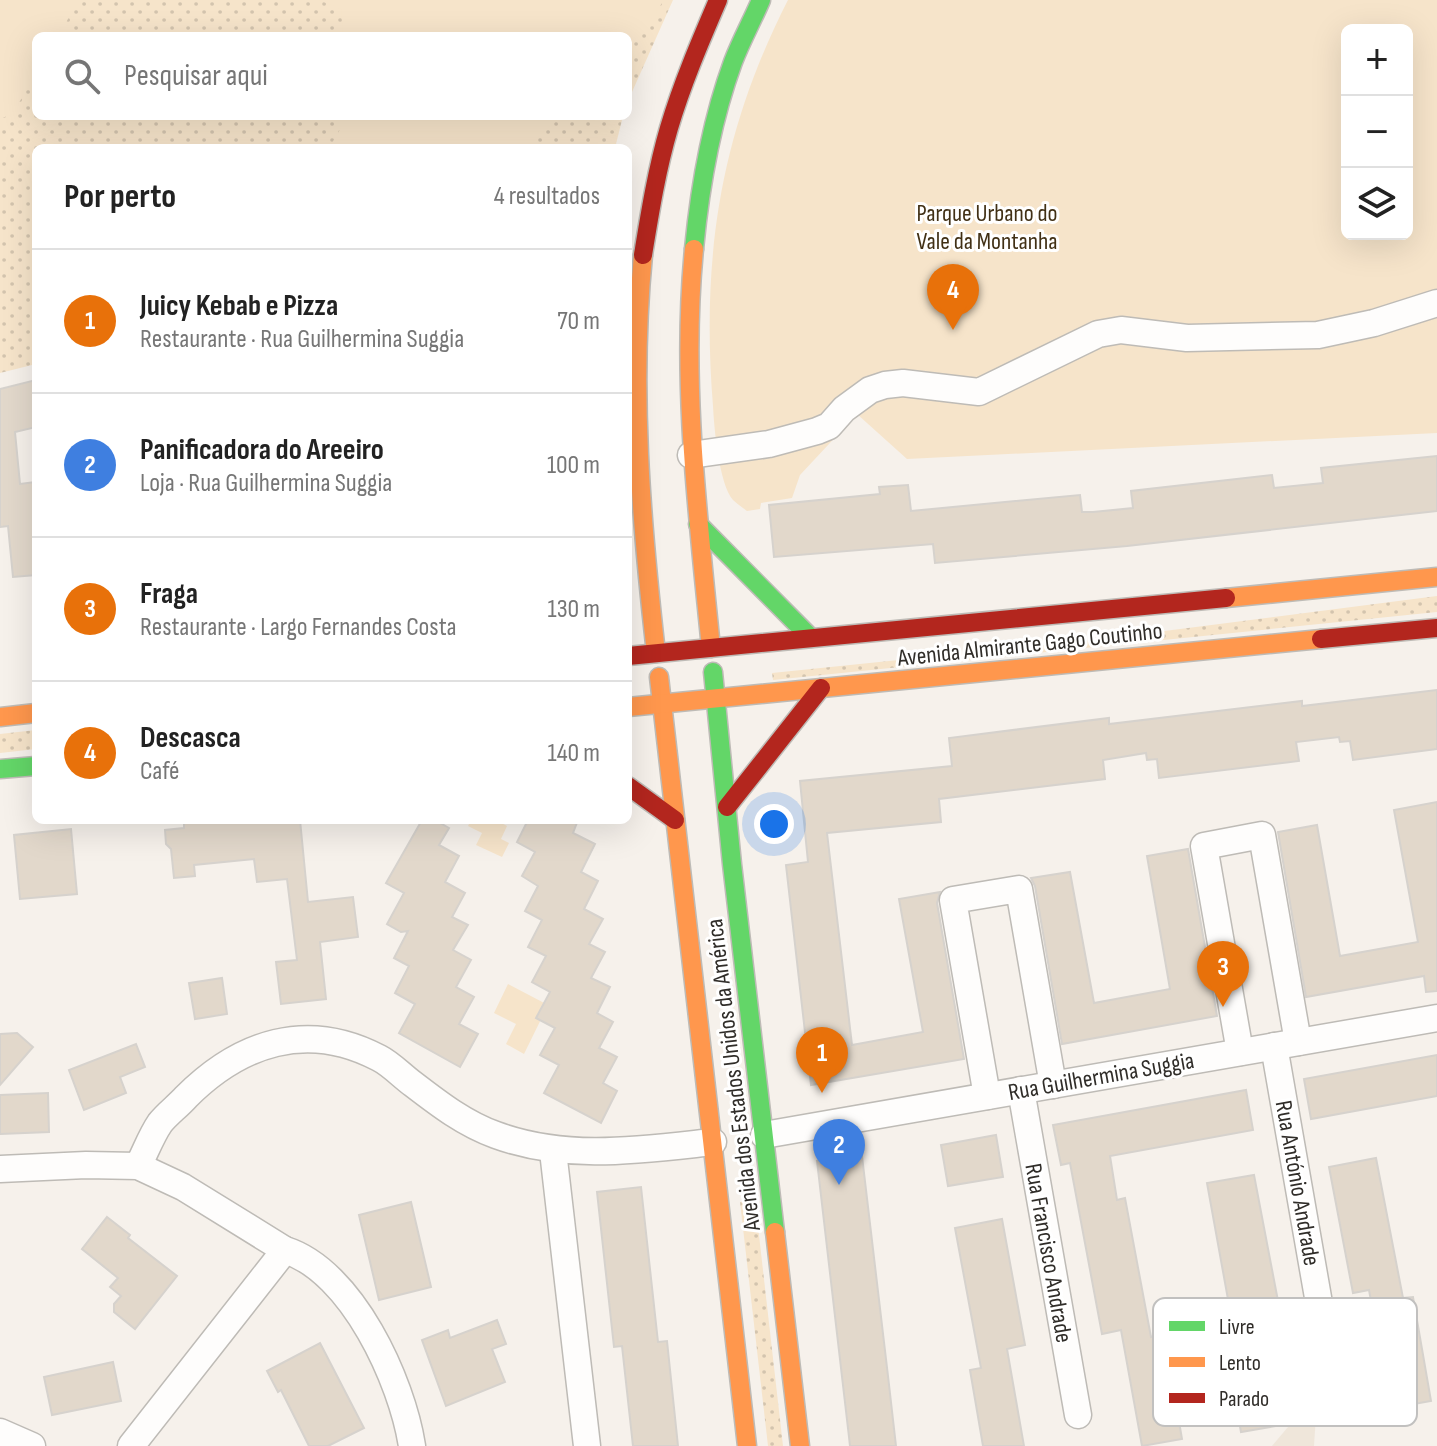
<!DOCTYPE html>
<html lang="pt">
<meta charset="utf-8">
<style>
body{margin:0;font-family:"Sofia Sans Condensed",sans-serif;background:#f6f6f6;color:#222}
.controls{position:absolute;right:24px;top:24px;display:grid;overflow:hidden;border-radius:12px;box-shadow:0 8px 32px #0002}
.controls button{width:72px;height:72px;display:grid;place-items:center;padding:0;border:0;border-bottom:2px solid #e0e0e0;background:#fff;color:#222;font:40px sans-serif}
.you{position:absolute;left:774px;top:824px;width:28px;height:28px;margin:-20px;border:6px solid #fff;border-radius:50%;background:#1a73e8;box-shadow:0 0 0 12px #1a73e833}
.badge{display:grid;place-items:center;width:52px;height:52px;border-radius:50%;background:#ea580c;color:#fff;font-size:26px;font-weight:700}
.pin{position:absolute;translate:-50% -66px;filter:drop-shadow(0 2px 4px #0008)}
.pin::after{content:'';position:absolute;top:42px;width:28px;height:24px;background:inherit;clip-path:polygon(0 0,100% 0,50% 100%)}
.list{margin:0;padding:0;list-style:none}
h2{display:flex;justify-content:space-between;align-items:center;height:104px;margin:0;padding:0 32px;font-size:34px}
h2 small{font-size:26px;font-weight:400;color:#767676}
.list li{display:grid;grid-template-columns:52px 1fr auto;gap:24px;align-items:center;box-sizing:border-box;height:144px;padding:0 32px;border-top:2px solid #e0e0e0}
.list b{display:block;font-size:30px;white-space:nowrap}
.list p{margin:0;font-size:26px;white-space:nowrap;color:#767676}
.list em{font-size:26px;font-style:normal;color:#767676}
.icon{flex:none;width:44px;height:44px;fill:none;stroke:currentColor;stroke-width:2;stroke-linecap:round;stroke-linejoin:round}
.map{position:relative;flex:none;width:1437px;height:1446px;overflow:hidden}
.search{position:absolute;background:#fff;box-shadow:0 8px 32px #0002;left:32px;top:32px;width:600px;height:88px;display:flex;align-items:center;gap:20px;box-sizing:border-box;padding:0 28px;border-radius:12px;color:#767676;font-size:30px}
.panel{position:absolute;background:#fff;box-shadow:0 8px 32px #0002;left:32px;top:144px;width:600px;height:680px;border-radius:12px}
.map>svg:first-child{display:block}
.built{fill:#efe6da}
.grass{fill:url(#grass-dots)}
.park{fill:#f6e4ca;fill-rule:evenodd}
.building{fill:#e2d8cb;stroke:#d6d2cd;stroke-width:2}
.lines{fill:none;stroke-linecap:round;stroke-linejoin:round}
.street-casing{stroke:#bebbb6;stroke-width:29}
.fast-casing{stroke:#bebbb6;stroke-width:21}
.slow-casing{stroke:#bebbb6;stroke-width:21}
.jam-casing{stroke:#bebbb6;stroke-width:21}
.street{stroke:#fefdfc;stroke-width:26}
.fast{stroke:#63d668;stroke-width:18}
.slow{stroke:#ff974d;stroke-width:18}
.jam{stroke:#b3261e;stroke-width:18}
.labels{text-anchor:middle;stroke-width:6;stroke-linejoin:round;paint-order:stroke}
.park-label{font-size:24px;fill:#413015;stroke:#fff}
.street-label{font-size:24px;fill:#302d29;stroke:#fff}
.key{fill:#fff;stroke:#c1c0bf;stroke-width:2}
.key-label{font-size:22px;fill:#302d29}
</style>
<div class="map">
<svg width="1437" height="1446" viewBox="0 0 1437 1446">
<defs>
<pattern id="grass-dots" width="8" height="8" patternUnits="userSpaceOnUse" patternTransform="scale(2)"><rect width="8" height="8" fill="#f6e4ca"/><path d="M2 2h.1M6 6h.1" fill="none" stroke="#d3c4ae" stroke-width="1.8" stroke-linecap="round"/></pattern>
</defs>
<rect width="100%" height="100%" fill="#f6f1eb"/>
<polygon class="built" points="1304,1408 1316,1415 1314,1446 1272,1446"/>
<g class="grass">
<polygon points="0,0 673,0 628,101 628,36 36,36 36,116 623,116 615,148 36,148 36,364 0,373"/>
<polygon points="1437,596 1437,612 773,680 772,673 1102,639"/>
<polygon points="36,730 36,749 0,753 0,734"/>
<polygon points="755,1200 783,1446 768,1446 740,1202"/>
</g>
<g class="park">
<polygon points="0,0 78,0 59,36 36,36 36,75 12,114 0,119"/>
<polygon points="319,0 664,0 649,23 628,44 628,36 343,36 341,9"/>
<path d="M 788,0 L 1437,0 L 1437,433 L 907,459 L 857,414 L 800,475 L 792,498 L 761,503 L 760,509 L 747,511 C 742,507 737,504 733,500 C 719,484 714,427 713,406 C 701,258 720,133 788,0 ZM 1347,30 L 1407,30 L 1407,234 L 1347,234 Z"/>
<polygon points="348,116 562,116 525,148 329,148"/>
<polygon points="471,820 496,820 507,826 501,839 509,843 502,857 476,845 482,833 468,826"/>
<polygon points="508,984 548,1005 524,1054 506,1044 516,1024 494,1013"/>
</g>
<g class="building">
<polygon points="36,380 36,427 15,432 20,484 36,482 36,575 13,577 8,526 0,527 0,389"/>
<polygon points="1437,456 1437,511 1127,546 935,563 933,544 774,557 769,505 880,494 879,487 908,485 911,511 1080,495 1082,512 1093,512 1133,508 1131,491 1272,475 1274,488 1323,483 1321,468"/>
<polygon points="1437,690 1437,749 1353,760 1350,741 1340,742 1339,737 1296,742 1299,761 1159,778 1157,759 1147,760 1146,753 1103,760 1105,779 939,799 941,822 827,833 852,1045 923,1032 899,899 940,892 937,903 964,1059 811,1085 786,865 808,862 800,781 952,766 949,738 1109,718 1109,724 1302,701 1302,706"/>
<polygon points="1437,802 1437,991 1426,992 1424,976 1306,997 1278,832 1317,825 1340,956 1418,942 1394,810"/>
<polygon points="184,820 300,820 308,902 353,897 358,937 320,942 326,999 281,1004 276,962 297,960 287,879 257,882 254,859 194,865 195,876 174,878 171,849 166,844 165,830 184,828"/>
<polygon points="422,820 435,820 449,828 439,845 459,856 445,882 465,893 452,917 468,925 453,950 471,960 456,987 474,997 459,1024 478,1034 460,1067 399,1033 415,1004 395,993 409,966 394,958 408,931 401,932 387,924 404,893 386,883"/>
<polygon points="528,820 578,820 573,833 595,844 581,872 598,881 584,909 603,919 589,944 605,952 591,978 610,987 597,1013 613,1022 599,1048 617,1057 603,1083 617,1091 601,1123 544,1093 559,1065 540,1055 555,1028 536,1018 550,992 532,982 546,956 528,947 542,920 525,911 538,886 522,876 535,852 517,842"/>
<polygon points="71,829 77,894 20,899 14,835"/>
<polygon points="1188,849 1217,1016 1062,1044 1035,886 1031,878 1070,872 1094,1003 1170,989 1147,856"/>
<polygon points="222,978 227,1014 195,1019 189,983"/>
<polygon points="17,1033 33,1047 0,1085 0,1034"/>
<polygon points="136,1044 145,1067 120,1077 126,1093 84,1110 69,1070"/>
<polygon points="1437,1055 1437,1096 1311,1119 1304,1079"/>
<polygon points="1246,1090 1253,1130 1110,1156 1117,1200 1125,1198 1151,1337 1164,1335 1182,1439 1142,1446 1121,1330 1102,1334 1070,1163 1061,1165 1053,1125"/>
<polygon points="48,1093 49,1132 0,1134 0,1095"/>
<polygon points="996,1135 1003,1177 948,1186 941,1145"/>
<polygon points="862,1156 888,1376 896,1446 850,1446 849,1437 817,1161"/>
<polygon points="1376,1158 1403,1298 1413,1297 1431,1401 1391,1408 1369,1290 1353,1293 1329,1167"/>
<polygon points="1254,1175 1278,1301 1260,1304 1282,1425 1241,1432 1223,1329 1233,1327 1207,1183"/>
<polygon points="641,1187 658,1342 667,1341 678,1446 633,1446 622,1346 614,1347 597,1192"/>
<polygon points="411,1202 431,1287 379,1300 359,1215"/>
<polygon points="107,1217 130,1235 128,1238 177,1276 135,1329 114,1312 114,1304 121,1296 110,1287 118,1278 82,1249"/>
<polygon points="1002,1219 1025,1345 1007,1349 1024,1446 983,1446 970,1370 981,1368 955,1228"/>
<polygon points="497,1320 506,1344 492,1349 505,1382 446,1406 422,1340 448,1330 450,1338"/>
<polygon points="320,1343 364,1428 328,1446 309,1446 281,1390 278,1392 267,1371"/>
<polygon points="113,1362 121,1401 52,1415 44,1377"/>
</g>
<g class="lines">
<g class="street-casing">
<g id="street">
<polyline points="691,455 769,444 817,431 829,426 844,409 870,390 885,385 903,383 979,392 1098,334 1121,330 1187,338 1318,335 1374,323 1437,303"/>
<polyline points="1274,1046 1330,1366"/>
<polyline points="1240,1052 1204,846 1262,835 1298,1042"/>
<polyline points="1021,1090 1078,1415"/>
<polyline points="987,1096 953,900 1019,889 1053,1085"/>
<polyline points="764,1135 1437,1018"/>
<polyline points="553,1151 587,1446"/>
<path d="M 138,1166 C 145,1153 151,1136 160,1123 C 167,1114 178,1106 186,1097 C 240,1043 307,1020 379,1058 C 391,1064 402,1076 413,1084 C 439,1104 465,1124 496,1135 C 567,1161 639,1150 713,1142"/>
<path d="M 0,1169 L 86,1165 L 138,1166 L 183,1187 L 285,1250 C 352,1271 402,1381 412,1446"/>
<polyline points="0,1432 32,1446"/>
<polyline points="131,1446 285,1250"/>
</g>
</g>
<g class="fast-casing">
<g id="fast">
<path d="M 694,249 C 700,186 711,122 733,62 C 741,41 752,21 761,0"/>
<polyline points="698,524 811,638"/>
<polyline points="713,672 732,864 775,1232"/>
<polyline points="0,769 36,766"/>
</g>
</g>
<g class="slow-casing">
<g id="slow">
<path d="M 694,249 C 681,382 698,516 711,648"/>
<path d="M 643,255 C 630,388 641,521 656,653"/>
<polyline points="1226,598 1437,577"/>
<polyline points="659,677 747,1446"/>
<polyline points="628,707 1321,639"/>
<polyline points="0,717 36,713"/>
<polyline points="775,1232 800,1446"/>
</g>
</g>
<g class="jam-casing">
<g id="jam">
<path d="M 643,255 C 650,212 657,169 669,128 C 682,84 700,42 718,0"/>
<polyline points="1321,639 1437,628"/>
<polyline points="628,656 1226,598"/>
<polyline points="628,786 675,820"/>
<polyline points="727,807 821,688"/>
</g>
</g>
<use href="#street" class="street"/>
<use href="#fast" class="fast"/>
<use href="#slow" class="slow"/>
<use href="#jam" class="jam"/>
</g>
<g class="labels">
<g class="park-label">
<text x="987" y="221">Parque Urbano do<tspan x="987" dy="28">Vale da Montanha</tspan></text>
</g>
<g class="street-label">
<text transform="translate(1030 644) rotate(-6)" y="8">Avenida Almirante Gago Coutinho</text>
<text transform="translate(733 1075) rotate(-97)" y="8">Avenida dos Estados Unidos da América</text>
<text transform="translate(1101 1076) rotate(-10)" y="8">Rua Guilhermina Suggia</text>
<text transform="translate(1298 1183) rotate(80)" y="8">Rua António Andrade</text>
<text transform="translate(1049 1253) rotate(80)" y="8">Rua Francisco Andrade</text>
</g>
</g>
<rect x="1153" y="1298" width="264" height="128" rx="12" class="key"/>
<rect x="1169" y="1321" width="36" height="10" fill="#63d668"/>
<rect x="1169" y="1357" width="36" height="10" fill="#ff974d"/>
<rect x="1169" y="1393" width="36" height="10" fill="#b3261e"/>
<g class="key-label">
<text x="1219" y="1334">Livre</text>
<text x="1219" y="1370">Lento</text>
<text x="1219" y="1406">Parado</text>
</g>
</svg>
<div class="controls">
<button>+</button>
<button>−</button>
<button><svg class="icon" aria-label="layers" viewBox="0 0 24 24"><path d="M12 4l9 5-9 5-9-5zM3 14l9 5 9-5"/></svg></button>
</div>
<div class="you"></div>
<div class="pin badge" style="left:822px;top:1093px;background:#e8710a">1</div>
<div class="pin badge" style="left:839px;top:1185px;background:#3f7fe0">2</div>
<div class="pin badge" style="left:1223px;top:1007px;background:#e8710a">3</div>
<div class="pin badge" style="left:953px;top:330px;background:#e8710a">4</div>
<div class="search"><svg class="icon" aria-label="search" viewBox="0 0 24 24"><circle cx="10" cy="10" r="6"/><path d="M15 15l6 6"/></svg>Pesquisar aqui</div>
<section class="panel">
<h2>Por perto<small>4 resultados</small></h2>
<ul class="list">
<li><span class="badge" style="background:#e8710a">1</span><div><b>Juicy Kebab e Pizza</b><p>Restaurante · Rua Guilhermina Suggia</p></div><em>70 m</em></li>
<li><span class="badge" style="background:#3f7fe0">2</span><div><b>Panificadora do Areeiro</b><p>Loja · Rua Guilhermina Suggia</p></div><em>100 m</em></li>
<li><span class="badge" style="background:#e8710a">3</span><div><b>Fraga</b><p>Restaurante · Largo Fernandes Costa</p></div><em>130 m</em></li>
<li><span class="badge" style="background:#e8710a">4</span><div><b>Descasca</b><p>Café</p></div><em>140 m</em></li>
</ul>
</section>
</div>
